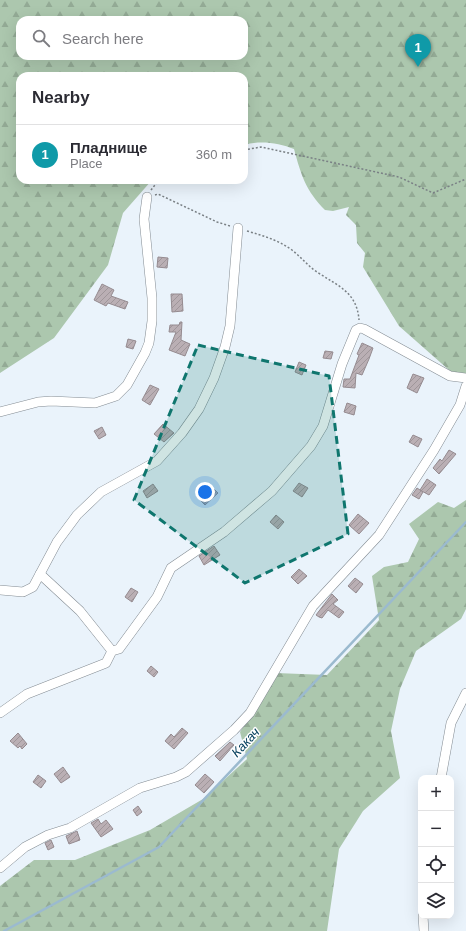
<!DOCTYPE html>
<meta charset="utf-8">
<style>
body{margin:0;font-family:Helvetica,sans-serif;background:#f7f7f7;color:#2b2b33}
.controls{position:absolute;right:12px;bottom:12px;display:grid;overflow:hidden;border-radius:8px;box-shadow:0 4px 16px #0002}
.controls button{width:36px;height:36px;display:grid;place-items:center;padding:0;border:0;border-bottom:1px solid #e1e1e2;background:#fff;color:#2b2b33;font:20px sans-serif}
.you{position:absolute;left:205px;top:492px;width:14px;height:14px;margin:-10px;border:3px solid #fff;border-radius:50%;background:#1a73e8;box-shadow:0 0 0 6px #1a73e833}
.badge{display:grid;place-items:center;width:26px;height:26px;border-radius:50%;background:#0f766e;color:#fff;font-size:13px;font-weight:700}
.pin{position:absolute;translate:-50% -33px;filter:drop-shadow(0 1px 2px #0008)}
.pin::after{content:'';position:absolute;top:21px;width:14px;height:12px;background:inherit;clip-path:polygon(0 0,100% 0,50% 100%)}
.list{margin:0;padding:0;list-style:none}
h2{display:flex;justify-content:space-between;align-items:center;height:52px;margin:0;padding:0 16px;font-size:17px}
h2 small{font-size:13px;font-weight:400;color:#7c7c81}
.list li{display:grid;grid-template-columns:26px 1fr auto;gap:12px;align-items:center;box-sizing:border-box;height:60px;padding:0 16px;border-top:1px solid #e1e1e2}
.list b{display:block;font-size:15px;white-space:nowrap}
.list p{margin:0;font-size:13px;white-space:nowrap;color:#7c7c81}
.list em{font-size:13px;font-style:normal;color:#7c7c81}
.icon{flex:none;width:22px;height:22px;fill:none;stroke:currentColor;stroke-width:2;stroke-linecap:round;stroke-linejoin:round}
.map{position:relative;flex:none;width:466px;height:931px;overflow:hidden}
.search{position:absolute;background:#fff;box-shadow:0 4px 16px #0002;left:16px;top:16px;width:232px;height:44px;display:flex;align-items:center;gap:10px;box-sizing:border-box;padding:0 14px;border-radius:12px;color:#7c7c81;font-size:15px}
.panel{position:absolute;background:#fff;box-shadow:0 4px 16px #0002;left:16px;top:72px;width:232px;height:112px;border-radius:12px}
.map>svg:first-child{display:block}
.forest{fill:url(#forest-firs);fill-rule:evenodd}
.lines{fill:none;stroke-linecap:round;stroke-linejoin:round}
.stream{stroke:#9bbacf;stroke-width:2.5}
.building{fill:url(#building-hatch);stroke:#958b90}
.minor-casing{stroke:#848c93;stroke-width:10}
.path{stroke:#7a8085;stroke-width:1.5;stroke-dasharray:2 2;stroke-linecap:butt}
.minor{stroke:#fff;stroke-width:9}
.marked{fill:#0f766e;fill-opacity:0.2;stroke:#0f766e;stroke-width:3;stroke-dasharray:8 5;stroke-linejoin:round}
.labels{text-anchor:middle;stroke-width:3;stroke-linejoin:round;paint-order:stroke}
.water-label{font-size:13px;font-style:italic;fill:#06405e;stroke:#fff}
</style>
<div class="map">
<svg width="466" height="931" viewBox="0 0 466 931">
<defs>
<pattern id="forest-firs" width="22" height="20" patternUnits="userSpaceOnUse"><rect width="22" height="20" fill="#acc7ae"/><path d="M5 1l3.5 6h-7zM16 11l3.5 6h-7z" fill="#93aa95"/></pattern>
<pattern id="building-hatch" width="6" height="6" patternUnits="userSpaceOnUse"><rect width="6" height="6" fill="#baafb4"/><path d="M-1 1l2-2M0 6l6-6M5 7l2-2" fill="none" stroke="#9f969a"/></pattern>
</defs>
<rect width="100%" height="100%" fill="#eaf3fb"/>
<g class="forest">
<path d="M 0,0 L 466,0 L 466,378 L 458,378 L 399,326 L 363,267 L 365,253 L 357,243 L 356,225 L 346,215 L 349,207 L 333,211 L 325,210 C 306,191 301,175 294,149 C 279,143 260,140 244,145 L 244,76 L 20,76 L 20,180 L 152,180 L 123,213 L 108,265 L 54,338 L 0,373 ZM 20,20 L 244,20 L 244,56 L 20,56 Z"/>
<polygon points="466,500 466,609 461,619 416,651 400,689 391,731 400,778 363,811 339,849 327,931 0,931 0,886 34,860 75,860 150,830 203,799 247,759 240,732 276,673 327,675 379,620 372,576 384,567 408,562 419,539 409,524 438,502 454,508"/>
</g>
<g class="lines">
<polyline class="stream" points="4,931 159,847 466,522"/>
</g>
<g class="building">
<polygon points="158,257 168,258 167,268 157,267"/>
<polygon points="102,284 114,290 111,296 128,302 125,309 108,303 106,306 94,300"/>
<polygon points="171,294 182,294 183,311 172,312"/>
<polygon points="180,322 182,322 181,340 190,344 185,356 169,350 176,332 169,332 170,325 179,325"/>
<polygon points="128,339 136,341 133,349 126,347"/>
<polygon points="362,343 373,348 369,359 362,375 356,373 355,388 343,387 344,379 350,379 359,355 357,354"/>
<polygon points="325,351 333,352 331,359 323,358"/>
<polygon points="299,362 306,365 302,375 295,372"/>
<polygon points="413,374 424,378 417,393 407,388"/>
<polygon points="150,385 159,389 150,405 142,400"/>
<polygon points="347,403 356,406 354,415 344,412"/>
<polygon points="163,424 174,433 164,442 154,434"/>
<polygon points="102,427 106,435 99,439 94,431"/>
<polygon points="413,435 422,439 418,447 409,442"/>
<polygon points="449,450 456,454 439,474 433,468 440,459 442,461"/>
<polygon points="427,479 436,485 429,495 420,490"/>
<polygon points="299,483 308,488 302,497 293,491"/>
<polygon points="153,484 158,491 147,498 143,491"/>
<polygon points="209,484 218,493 205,505 196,496"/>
<polygon points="417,488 423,492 419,499 412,495"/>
<polygon points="358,514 369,523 359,534 349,525"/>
<polygon points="276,515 284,522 278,529 270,522"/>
<polygon points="214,546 220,555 204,565 199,556"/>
<polygon points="299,569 307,576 298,584 291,577"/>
<polygon points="355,578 363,584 356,593 348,586"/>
<polygon points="131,588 138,592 132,602 125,597"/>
<polygon points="332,594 338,600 333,604 344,612 339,618 328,610 322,618 319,617 316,615"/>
<polygon points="151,666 158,672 154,677 147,671"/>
<polygon points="182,728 188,733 174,749 165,741 171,734 174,737"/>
<polygon points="18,733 27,744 22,749 20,746 18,748 10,741"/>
<polygon points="230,742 234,745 220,761 215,756"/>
<polygon points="63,767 70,777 61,783 54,774"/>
<polygon points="205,774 214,782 204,793 195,785"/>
<polygon points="38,775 46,781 41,788 33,782"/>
<polygon points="138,806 142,812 137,816 133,810"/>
<polygon points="98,819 101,824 106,820 113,829 101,837 91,823"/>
<polygon points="77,831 80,840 69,844 66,836"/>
<polygon points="51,840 54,847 48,850 45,843"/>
</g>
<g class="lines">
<g class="minor-casing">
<g id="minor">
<polyline points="0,412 38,402 51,401 95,403 116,396 127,385 145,353 149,343 152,321 152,298 144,219 147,197"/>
<polyline points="40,574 80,611 112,651"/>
<polyline points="0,590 23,592 33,587 57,542 77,515 101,492 157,461 182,433 199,409 214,378 225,347 230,326 238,228"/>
<polyline points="0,713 27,694 106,663 112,651 119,649 157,597 171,568 224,532 272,491 311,446 323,426 342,364 356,330 360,328 364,329 450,376 466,378"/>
<polyline points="441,778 451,723 466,693"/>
<polyline points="0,868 25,847 48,835 70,828 140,788 176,777 186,772 234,730 250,713 313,606 379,535 434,450 460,405 466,386"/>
<polyline points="423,916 424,931"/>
</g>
</g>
<g class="path">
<polyline points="244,150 261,147 399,177 433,193 466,179"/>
<polyline points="151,190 159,180"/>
<polyline points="155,195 158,194 217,222 230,226"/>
<path d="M 247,231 C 264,236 278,240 292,250 C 301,257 308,266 317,272 C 338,286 357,292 359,320"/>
</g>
<use href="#minor" class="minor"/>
</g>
<path class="marked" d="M 198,345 L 329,376 L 348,534 L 245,583 L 134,500 Z"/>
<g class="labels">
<g class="water-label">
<text transform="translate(245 742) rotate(-47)" y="5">Какач</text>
</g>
</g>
</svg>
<div class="controls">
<button>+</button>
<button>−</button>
<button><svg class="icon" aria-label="locate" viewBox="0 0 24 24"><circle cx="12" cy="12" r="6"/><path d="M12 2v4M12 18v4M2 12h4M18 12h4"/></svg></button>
<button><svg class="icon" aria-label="layers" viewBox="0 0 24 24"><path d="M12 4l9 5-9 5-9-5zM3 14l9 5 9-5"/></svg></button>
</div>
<div class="you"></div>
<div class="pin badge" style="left:418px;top:67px;background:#0f9aa8">1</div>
<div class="search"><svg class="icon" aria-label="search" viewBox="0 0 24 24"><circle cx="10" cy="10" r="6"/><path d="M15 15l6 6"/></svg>Search here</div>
<section class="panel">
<h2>Nearby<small></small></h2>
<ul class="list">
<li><span class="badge" style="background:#0f9aa8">1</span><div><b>Пладнище</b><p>Place</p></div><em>360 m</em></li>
</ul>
</section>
</div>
